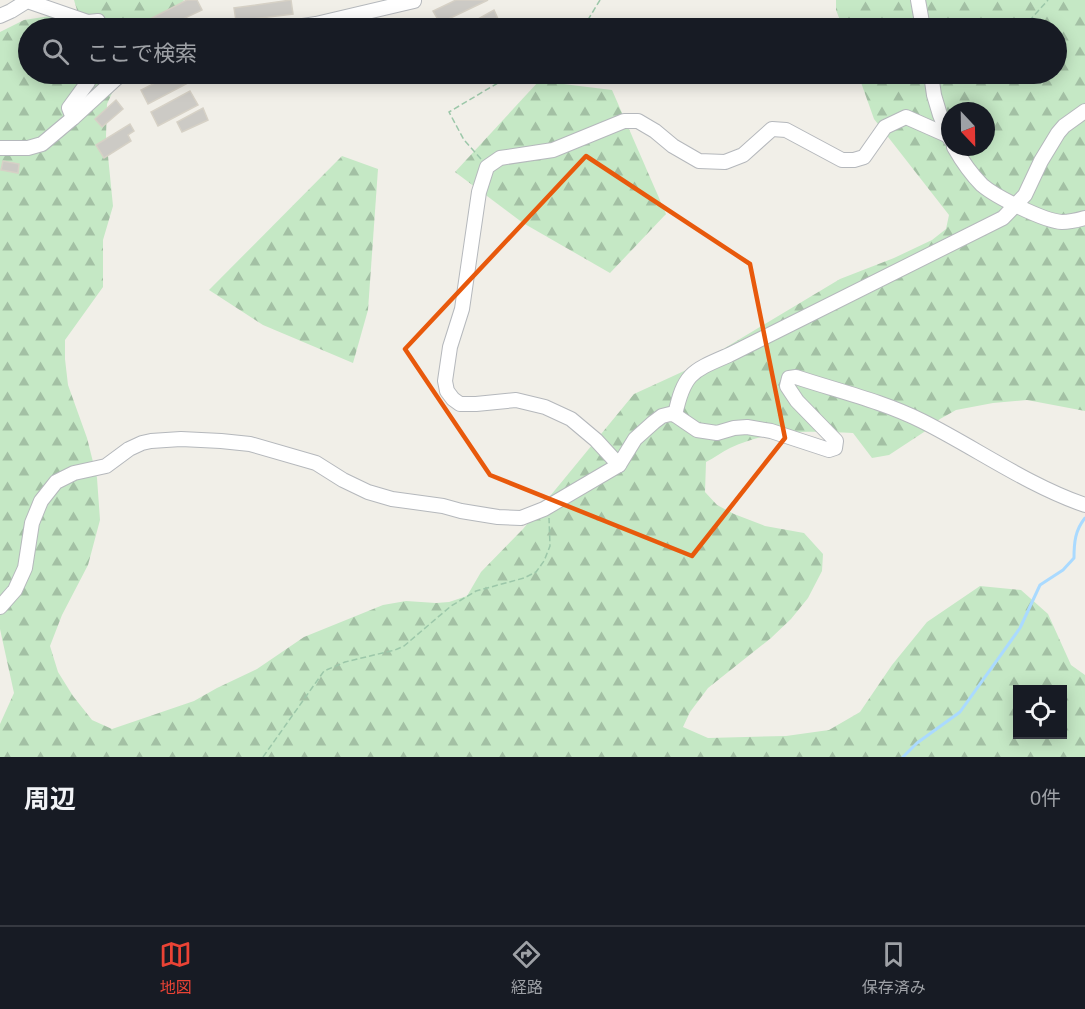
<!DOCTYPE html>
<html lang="ja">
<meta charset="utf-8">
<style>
body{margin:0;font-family:Helvetica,"Noto Sans JP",sans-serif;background:#20242c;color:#f1f3f6}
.controls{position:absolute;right:18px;bottom:18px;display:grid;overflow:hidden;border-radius:0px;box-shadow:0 3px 15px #0003}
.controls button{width:54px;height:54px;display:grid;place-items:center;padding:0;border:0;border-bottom:2px solid #363941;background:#171b24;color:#f1f3f6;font:30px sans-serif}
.compass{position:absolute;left:941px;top:102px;width:54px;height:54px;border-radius:50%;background:#171b24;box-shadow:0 3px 15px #0003;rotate:158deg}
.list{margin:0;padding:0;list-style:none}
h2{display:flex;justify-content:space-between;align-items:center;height:78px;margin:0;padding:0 24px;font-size:26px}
h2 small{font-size:20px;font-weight:400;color:#9ea1a6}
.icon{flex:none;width:33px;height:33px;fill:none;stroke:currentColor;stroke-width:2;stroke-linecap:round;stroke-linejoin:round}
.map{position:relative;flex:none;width:1085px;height:757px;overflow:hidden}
.search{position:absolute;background:#171b24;box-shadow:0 3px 15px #0003;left:18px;right:18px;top:18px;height:66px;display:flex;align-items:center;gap:15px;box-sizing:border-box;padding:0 21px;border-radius:33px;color:#9ea1a6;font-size:22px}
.sheet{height:168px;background:#171b24}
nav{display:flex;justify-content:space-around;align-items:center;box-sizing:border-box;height:84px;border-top:2px solid #363941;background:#171b24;font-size:16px;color:#9ea1a6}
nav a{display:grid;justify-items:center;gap:3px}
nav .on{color:#ea4335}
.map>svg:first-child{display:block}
.forest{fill:url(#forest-firs);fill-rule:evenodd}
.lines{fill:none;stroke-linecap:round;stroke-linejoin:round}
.stream{stroke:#aadaff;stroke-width:3}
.building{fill:#cccac5;stroke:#d6d1c6;stroke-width:1.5}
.minor-casing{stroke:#b5b8bc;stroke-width:16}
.path{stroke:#9cc7a9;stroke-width:1.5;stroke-dasharray:6 3;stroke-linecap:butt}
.minor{stroke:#fff;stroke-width:14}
.marked{fill:none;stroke:#e8590c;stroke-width:4.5;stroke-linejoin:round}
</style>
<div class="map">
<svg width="1085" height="757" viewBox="0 0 1085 757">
<defs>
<pattern id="forest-firs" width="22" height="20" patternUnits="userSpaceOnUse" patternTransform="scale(1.5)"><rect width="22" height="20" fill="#c5e8c5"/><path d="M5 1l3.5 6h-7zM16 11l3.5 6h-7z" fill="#a3c0a4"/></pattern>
</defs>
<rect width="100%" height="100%" fill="#f1efe8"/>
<g class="forest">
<path d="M 74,0 L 184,0 L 161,28 L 28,28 L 28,74 L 122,74 L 119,78 L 107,104 L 106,136 L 113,206 L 103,240 L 103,287 L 65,340 L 65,359 L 68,385 L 87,438 L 97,478 L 100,520 L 88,565 L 62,615 L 50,646 L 58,672 L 73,696 L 92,720 L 112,729 L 194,701 L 217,688 L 257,669 L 304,637 L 383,605 L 406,601 L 436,603 L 449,602 L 467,596 L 481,572 L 523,529 L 634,394 L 695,366 L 840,279 L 894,258 L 932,240 L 946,229 L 949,215 L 874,119 L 858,74 L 1056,74 L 1056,28 L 843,28 L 836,10 L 836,0 L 1085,0 L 1085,411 L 1027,400 L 993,403 L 956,410 L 940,419 L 924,432 L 889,455 L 872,458 L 853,433 C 810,431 771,429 730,448 C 722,452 714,458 706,462 L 705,492 L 717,505 L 734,514 L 765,526 L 804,533 L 823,554 L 822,571 L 808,598 L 791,619 L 771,638 L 708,688 L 690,712 L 683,727 L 708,738 L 786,736 L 829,730 L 860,712 L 892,665 L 927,622 L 980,586 L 1021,590 L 1048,614 L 1071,665 L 1085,675 L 1085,757 L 0,757 L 0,724 L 14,693 L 0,629 L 0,32 L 24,20 L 50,16 L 65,17 L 77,10 ZM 950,111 L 986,111 L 986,147 L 950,147 ZM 1018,690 L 1062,690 L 1062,734 L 1018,734 Z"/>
<polygon points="539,81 612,90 666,214 610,273 523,223 455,172"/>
<polygon points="342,156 378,169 368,310 353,363 263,325 209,290"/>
</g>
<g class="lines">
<path class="stream" d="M 903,757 L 917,743 L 960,712 L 1020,628 L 1040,585 L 1063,570 L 1074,558 C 1074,543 1075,530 1085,518"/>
</g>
<g class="building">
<polygon points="187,0 197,0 202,10 164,28 152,28 148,20"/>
<polygon points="291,0 293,14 236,21 234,8"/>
<polygon points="456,0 488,0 440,23 433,11"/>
<polygon points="494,10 498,19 480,28 462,28"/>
<polygon points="173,74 183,74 188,83 148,104 141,90"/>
<polygon points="190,91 198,105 158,126 151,112"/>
<polygon points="116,100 123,109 102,127 95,119"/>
<polygon points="203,108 208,120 182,132 177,122"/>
<polygon points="130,124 134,131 128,135 131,141 104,158 96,145"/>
<polygon points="3,161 19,164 18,173 1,170"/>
</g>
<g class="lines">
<g class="minor-casing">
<g id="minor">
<polyline points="918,0 923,28"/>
<polyline points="0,16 11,11 27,1 88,22 98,21 101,28"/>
<polyline points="290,28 316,24 414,1"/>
<polyline points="931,74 934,95 940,115 950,139"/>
<polyline points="73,118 69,108 88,82 90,74"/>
<path d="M 954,147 C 962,161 971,174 982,185 C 996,197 1044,221 1062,222 C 1070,222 1078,220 1085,218"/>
<polyline points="0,148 28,148 42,144 73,118 121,74"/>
<path d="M 675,415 C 684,373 692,371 729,355 L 1003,218 L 1025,195 L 1041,161 L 1058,133 L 1064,126 L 1085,111"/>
<polyline points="619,465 596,440 571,419 545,407 516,400 476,404 460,404 453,399 447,391 445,381 450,347 462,309 479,192 487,167 500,158 553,150 624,121 638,121 655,131 673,146 699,161 725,162 743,155 772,129 786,130 842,160 854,160 864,157 885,127 906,117 949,136"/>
<path d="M 0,607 L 15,590 L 25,568 L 32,523 L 41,501 L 56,482 L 74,473 L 106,466 L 129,449 L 142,443 L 151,441 L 181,439 L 221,441 L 250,444 L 316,463 L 343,480 L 368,492 L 392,499 L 443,506 L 461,511 L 498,517 L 521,518 L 544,509 L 619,465 L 635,439 L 654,422 L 662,416 L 670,414 L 675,415 L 697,430 L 717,433 L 734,428 L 747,427 L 771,431 L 829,450 L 835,448 L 836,441 L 797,401 L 787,386 L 789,378 L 796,377 C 838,391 882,401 922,421 C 976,448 1027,485 1085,505"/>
</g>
</g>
<g class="path">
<polyline points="583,28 600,0"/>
<polyline points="1023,28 1048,0"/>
<polyline points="942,77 957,74"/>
<polyline points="481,159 464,140 449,112 513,74"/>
<polyline points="263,757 324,671 345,662 395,650 404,646 451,606 476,591 524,578 536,572 544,561 550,546 549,518"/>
</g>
<use href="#minor" class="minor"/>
</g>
<path class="marked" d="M 586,156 L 750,264 L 785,438 L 692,556 L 490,475 L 405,349 Z"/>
</svg>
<div class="controls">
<button><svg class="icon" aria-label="locate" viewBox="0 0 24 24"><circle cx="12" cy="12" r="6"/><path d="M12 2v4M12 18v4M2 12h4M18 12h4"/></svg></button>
</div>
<svg class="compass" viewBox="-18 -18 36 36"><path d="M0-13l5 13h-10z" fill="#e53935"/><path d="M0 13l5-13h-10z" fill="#9ea1a6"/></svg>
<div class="search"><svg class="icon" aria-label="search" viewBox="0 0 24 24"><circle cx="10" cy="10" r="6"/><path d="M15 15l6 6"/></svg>ここで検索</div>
</div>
<section class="sheet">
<h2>周辺<small>0件</small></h2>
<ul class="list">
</ul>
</section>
<nav>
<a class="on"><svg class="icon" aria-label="map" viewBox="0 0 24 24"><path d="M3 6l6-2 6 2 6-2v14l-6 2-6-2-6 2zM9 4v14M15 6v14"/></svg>地図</a>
<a><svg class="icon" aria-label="directions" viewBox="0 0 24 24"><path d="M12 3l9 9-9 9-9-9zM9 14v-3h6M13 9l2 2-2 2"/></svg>経路</a>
<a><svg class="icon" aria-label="saved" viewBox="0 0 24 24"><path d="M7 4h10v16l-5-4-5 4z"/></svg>保存済み</a>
</nav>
